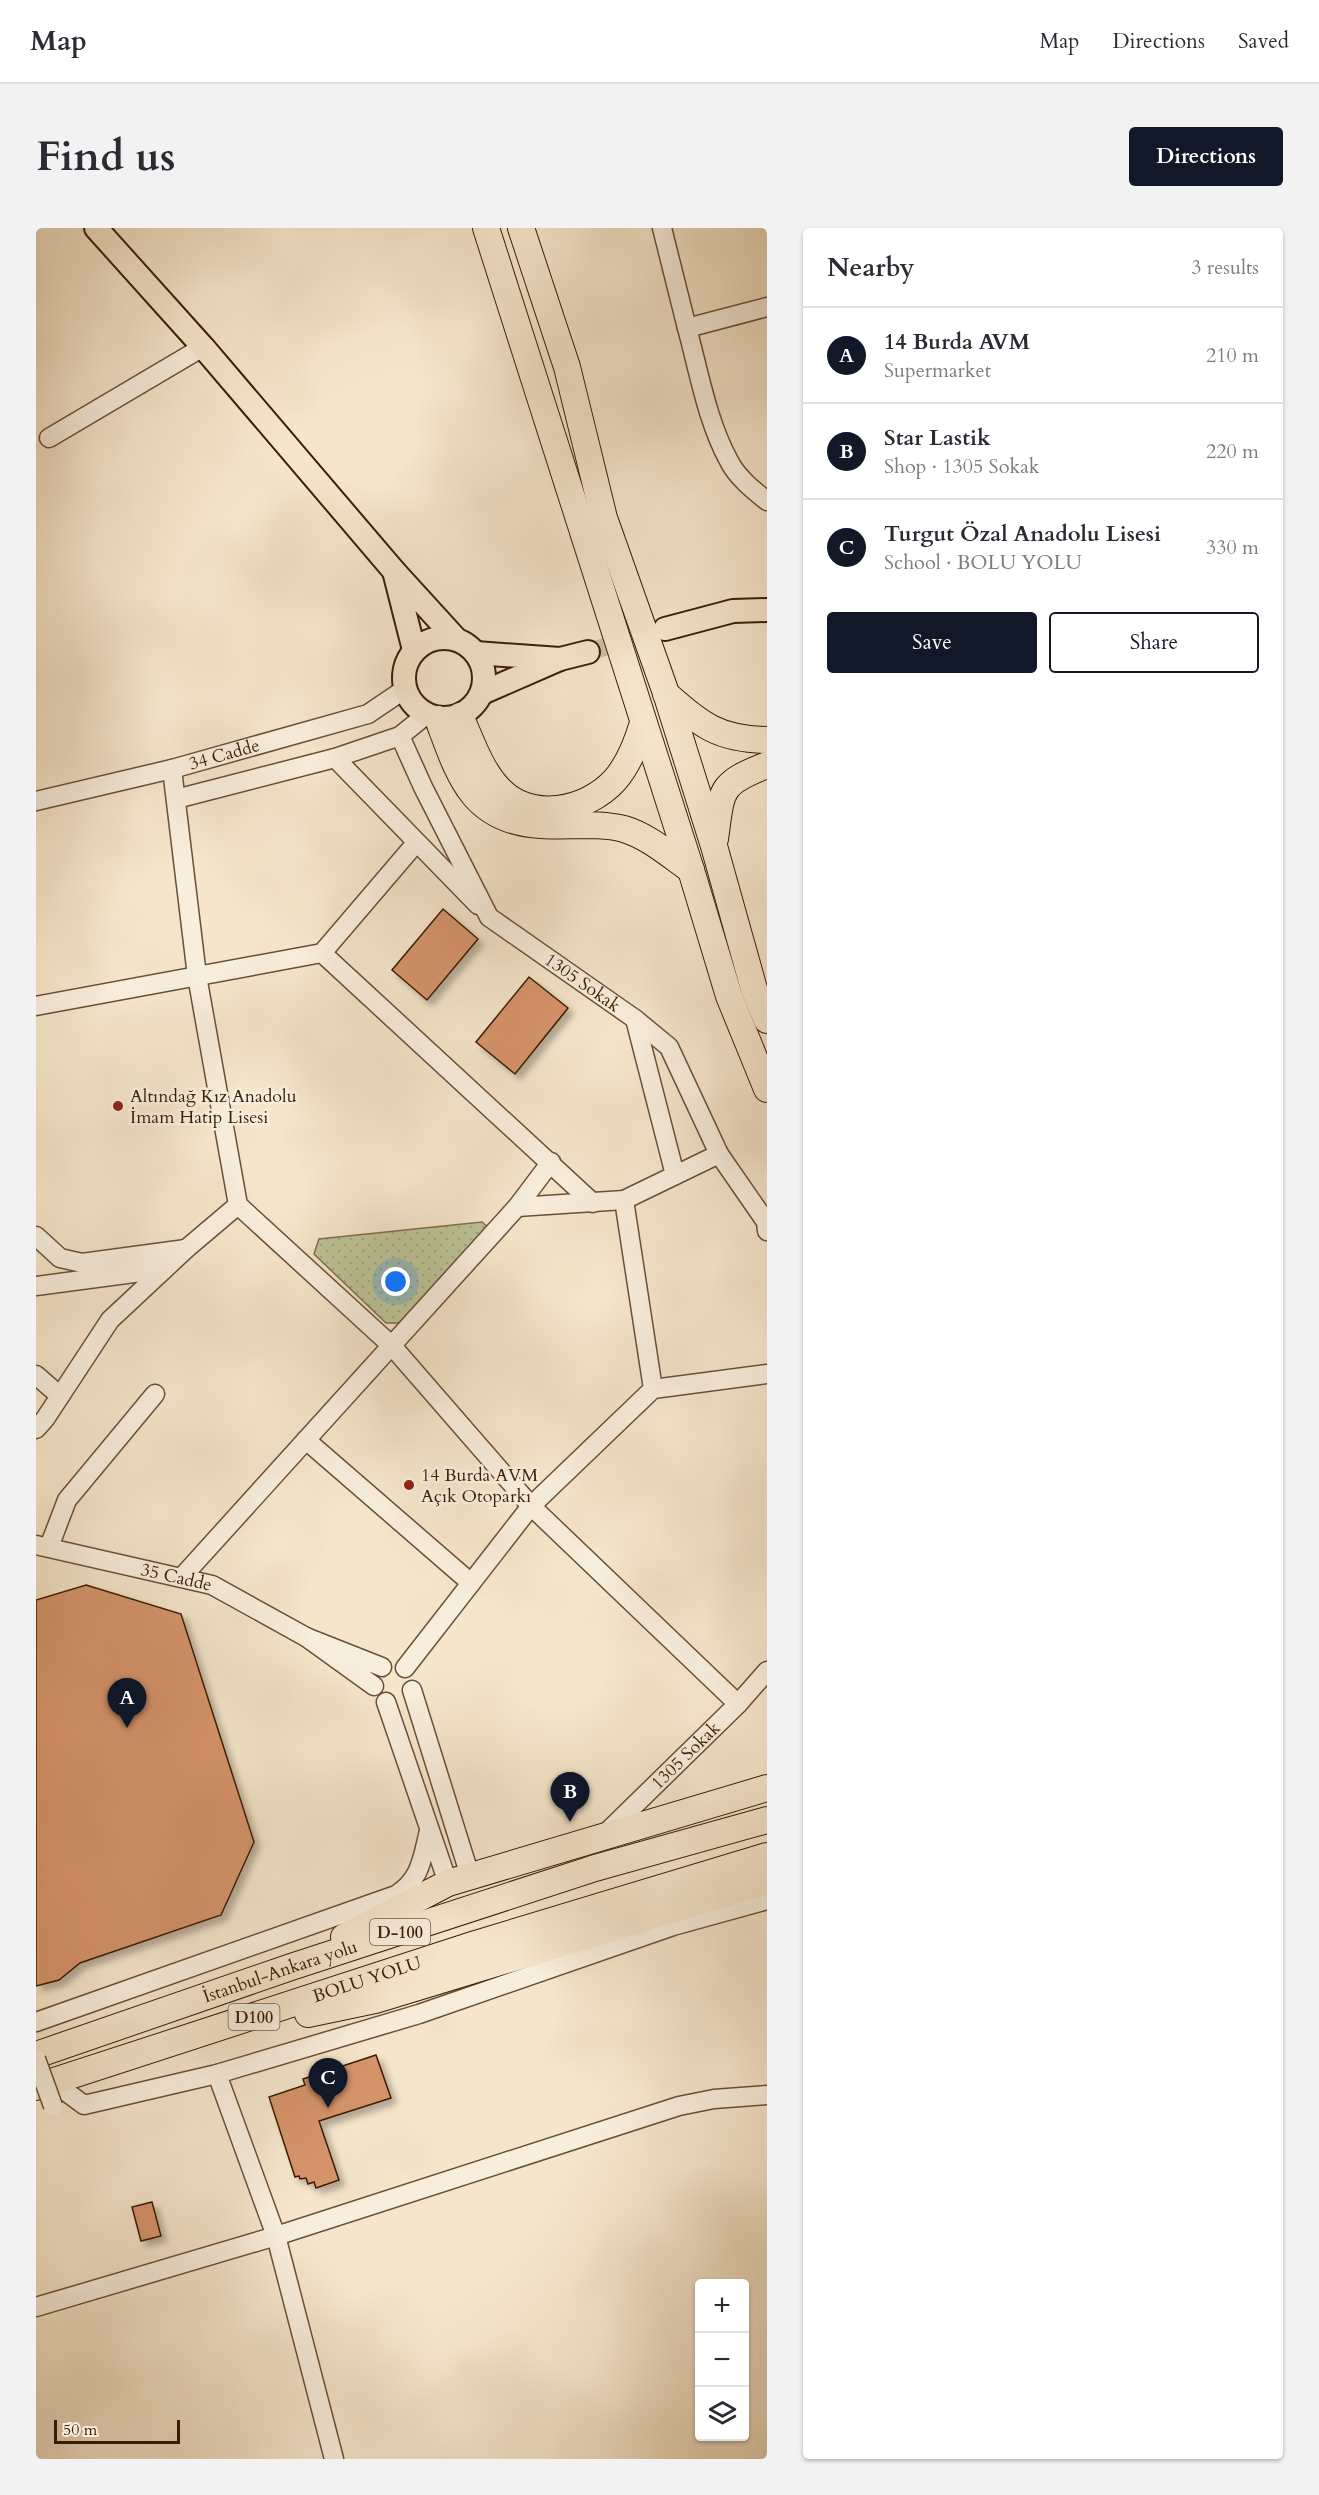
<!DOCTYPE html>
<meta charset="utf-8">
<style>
body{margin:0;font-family:Cardo,serif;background:#f2f2f3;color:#2b2b33}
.controls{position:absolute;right:18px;bottom:18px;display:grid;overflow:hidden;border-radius:6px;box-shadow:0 2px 4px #0004}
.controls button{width:54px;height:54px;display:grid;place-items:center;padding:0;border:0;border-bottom:2px solid #e1e1e2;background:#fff;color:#2b2b33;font:30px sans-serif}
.scale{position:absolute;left:18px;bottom:15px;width:126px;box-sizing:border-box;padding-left:6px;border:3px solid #3b1d06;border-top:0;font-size:16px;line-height:21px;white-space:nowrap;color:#3b1d06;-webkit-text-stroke:4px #f8eedd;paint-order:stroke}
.you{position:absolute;left:360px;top:1054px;width:21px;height:21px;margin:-15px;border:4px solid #fff;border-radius:50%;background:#1a73e8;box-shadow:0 0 0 9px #1a73e833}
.badge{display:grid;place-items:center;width:39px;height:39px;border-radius:50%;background:#111827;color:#fff;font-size:20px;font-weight:700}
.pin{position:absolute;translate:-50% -50px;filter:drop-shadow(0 2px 3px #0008)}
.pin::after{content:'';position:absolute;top:32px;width:21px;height:18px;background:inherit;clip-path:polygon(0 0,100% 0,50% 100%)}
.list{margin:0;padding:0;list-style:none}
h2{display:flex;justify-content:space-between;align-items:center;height:78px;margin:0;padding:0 24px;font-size:26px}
h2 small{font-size:20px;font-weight:400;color:#7c7c81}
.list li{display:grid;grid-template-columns:39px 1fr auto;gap:18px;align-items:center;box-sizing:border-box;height:96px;padding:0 24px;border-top:2px solid #e1e1e2}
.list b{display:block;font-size:22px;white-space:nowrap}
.list p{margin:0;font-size:20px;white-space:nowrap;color:#7c7c81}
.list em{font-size:20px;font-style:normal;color:#7c7c81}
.actions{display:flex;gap:12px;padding:18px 24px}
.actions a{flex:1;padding:14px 0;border:2px solid #111827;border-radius:6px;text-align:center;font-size:21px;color:#111827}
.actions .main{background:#111827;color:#fff}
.icon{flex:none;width:33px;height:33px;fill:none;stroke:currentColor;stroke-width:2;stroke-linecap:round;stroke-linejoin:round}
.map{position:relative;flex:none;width:731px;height:2231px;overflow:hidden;border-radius:6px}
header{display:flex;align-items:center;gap:36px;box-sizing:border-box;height:84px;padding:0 30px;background:#fff;border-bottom:2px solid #e1e1e2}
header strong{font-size:28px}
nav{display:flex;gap:33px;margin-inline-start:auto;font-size:21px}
.intro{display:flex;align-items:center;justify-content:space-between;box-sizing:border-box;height:144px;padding:0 36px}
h1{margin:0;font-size:42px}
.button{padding:15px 27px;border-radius:6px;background:#111827;color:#fff;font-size:21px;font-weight:700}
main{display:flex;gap:36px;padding:0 36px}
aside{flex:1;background:#fff;border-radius:6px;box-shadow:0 2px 4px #0004}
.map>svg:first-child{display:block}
.green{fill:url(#green-dots);stroke:#7c704e;stroke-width:1.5}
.building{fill:#d5936a;stroke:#3b1d06;stroke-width:1.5;filter:url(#shadow)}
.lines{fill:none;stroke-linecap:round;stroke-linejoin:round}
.minor-tunnel{stroke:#d0bda3;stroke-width:18;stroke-dasharray:18 9;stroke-linecap:butt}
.minor-casing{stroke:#6a4f37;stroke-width:21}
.major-casing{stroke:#3b1d06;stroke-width:26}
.highway-casing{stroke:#3b1d06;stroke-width:28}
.minor{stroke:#f8eedd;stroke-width:18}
.major{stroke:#f5e5ca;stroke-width:22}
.highway{stroke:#f5e5ca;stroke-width:26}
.minor-bridge-casing{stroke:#6a4f37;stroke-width:21;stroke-linecap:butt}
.minor-bridge{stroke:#f8eedd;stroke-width:18}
.poi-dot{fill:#8f2418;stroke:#f8eedd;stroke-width:2}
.labels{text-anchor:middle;stroke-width:5;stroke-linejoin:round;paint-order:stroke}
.shield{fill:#f8eedd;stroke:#745c46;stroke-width:1.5}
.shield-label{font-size:16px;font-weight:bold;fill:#3b1d06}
.street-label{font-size:18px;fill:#3b1d06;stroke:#f8eedd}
.poi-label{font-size:18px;fill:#3b1d06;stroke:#f8eedd;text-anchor:start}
</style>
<header>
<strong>Map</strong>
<nav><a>Map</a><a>Directions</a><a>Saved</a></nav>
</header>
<div class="intro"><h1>Find us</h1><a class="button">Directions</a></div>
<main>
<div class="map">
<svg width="731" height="2231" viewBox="0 0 731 2231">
<defs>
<pattern id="green-dots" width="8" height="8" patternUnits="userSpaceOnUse" patternTransform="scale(1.5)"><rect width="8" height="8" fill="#bdc496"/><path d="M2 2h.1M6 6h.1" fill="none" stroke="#a3a880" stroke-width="1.8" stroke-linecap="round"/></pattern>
<filter id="shadow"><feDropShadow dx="5.5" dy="5.5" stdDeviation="3" flood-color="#0004"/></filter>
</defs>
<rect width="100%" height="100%" fill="#f5e5ca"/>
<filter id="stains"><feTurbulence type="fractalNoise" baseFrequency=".00333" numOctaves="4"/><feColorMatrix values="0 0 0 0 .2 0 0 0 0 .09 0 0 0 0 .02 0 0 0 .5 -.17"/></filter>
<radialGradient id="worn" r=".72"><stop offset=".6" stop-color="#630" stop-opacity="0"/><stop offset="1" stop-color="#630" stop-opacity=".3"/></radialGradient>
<polygon class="green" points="446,994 453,1000 363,1095 350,1095 278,1026 283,1011"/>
<g class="building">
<polygon points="407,681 442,711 391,772 356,742"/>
<polygon points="493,749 532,780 479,846 440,814"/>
<polygon points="50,1357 145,1386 218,1614 185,1687 44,1735 23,1752 0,1758 0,1372"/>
<polygon points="340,1827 355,1870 283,1893 303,1952 280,1960 278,1954 272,1956 270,1950 264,1951 263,1948 259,1949 233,1869 269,1857 267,1851"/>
<polygon points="116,1974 125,2008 105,2013 96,1979"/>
</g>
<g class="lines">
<polyline class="minor-tunnel" points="552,424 619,404"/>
<g class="minor-casing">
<g id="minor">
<polyline points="626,0 651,100 731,79"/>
<path d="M 651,100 C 663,144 671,193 693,233 C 701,249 717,262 731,273"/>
<polyline points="13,210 167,119"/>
<path id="s1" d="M 364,508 L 387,559 L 453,689 L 599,791 L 633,819 L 683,926 L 730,994 L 731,1003"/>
<polyline points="299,530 442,677"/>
<polyline points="136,541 161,748 202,977 356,1118 495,1278 702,1476"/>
<polyline points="140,571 299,530 364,508 390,487"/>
<path id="s2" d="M 0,573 L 136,541 L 332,486 L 369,461"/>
<polyline points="286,725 380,615"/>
<polyline points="0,778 286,725 557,975"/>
<polyline points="599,791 639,947"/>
<polyline points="588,972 617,1161"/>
<polyline points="481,979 588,972 683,926"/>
<polyline points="0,1008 24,1030 46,1035 150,1021"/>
<polyline points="0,1058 128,1041"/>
<polyline points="0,1147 24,1168"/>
<polyline points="0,1201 9,1191 74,1092 150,1021 202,977"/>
<polyline points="270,1212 435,1355"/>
<path id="s3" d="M 0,1317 L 176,1357 L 270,1409"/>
<polyline points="13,1319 31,1272 119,1166"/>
<polyline points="146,1349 481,979 515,934"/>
<polyline points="369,1440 495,1278 617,1161 731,1146"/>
<polyline points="338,1458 270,1409 346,1439"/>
<polyline points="376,1462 434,1648"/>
<polyline points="350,1474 412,1655"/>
<path id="s4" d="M 568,1607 L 702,1476 L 731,1443"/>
<path d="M 0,1794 L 360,1667 C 385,1651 386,1631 393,1603"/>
<polyline points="181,1846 240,2008 298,2231"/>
<polyline points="17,1854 48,1877 181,1846 383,1786 637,1698 731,1672"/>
<polyline points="0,2079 240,2008 643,1878 678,1871 731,1867"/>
</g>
</g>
<g class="major-casing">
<g id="major">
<polyline points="60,0 167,119 358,343"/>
<polyline points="629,401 697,383 731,382"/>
<circle cx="408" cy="450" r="40"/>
<polyline points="378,422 358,343 420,411"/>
<polyline points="440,425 524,431 446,465"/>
<polyline points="524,431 552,424"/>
</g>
</g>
<g class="highway-casing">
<g id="highway">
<polyline points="450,0 655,642 693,768 731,861"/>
<polyline points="485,0 531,139 568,290 630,465 678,618 718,761 731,792"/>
<path d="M 630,466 C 666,497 681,511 731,512"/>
<path d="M 424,488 C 435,512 444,541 463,561 C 494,594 550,584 579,552 C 593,536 601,515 607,495"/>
<path d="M 402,491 C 423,547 435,593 505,597 C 533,599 561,594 588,601 C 612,608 635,628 655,642"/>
<path d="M 679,611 C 686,562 682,556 731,537"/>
<polyline points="308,1709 412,1655 731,1560"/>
<polyline points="272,1786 339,1772 731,1653"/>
<path id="s5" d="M 0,1827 L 255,1739 L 559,1640 L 731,1592"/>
<path id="s6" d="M 0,1859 L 436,1717 L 731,1628"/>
</g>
</g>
<use href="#minor" class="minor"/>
<use href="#major" class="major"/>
<use href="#highway" class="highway"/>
<g class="minor-bridge-casing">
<polyline id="minor-bridge" points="0,1831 17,1878"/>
</g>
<use href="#minor-bridge" class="minor-bridge"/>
</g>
<g class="poi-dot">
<circle cx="82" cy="878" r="6"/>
<circle cx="373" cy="1257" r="6"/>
</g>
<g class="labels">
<g class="shield">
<rect x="334" y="1691" width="60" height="26" rx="4.5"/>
<rect x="192.5" y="1776" width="51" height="26" rx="4.5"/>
</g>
<g class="shield-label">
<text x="364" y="1710">D-100</text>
<text x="218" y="1795">D100</text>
</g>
<g class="street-label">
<text dy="6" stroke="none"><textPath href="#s2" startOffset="194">34 Cadde</textPath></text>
<text dy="6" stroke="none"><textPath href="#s1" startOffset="316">1305 Sokak</textPath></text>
<text dy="6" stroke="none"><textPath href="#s3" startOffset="144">35 Cadde</textPath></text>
<text dy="6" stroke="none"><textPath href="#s4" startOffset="114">1305 Sokak</textPath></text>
<text dy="6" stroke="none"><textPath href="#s5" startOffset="258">İstanbul-Ankara yolu</textPath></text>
<text dy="6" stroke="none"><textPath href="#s6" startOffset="348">BOLU YOLU</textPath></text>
</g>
<g class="poi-label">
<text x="94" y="874">Altındağ Kız Anadolu<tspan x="94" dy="21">İmam Hatip Lisesi</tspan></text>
<text x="385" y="1253">14 Burda AVM<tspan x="385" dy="21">Açık Otoparkı</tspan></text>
</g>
</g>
<rect width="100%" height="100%" filter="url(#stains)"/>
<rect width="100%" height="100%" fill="url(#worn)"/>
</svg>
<div class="controls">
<button>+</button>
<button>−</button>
<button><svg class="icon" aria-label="layers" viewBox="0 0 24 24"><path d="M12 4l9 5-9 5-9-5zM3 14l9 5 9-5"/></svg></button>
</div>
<div class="scale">50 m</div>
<div class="you"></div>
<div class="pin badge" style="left:91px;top:1500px">A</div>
<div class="pin badge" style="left:534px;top:1594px">B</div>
<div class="pin badge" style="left:292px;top:1880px">C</div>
</div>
<aside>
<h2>Nearby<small>3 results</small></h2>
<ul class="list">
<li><span class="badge">A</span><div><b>14 Burda AVM</b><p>Supermarket</p></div><em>210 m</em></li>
<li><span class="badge">B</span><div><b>Star Lastik</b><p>Shop · 1305 Sokak</p></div><em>220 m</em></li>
<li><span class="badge">C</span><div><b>Turgut Özal Anadolu Lisesi</b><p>School · BOLU YOLU</p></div><em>330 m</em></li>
</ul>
<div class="actions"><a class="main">Save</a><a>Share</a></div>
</aside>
</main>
